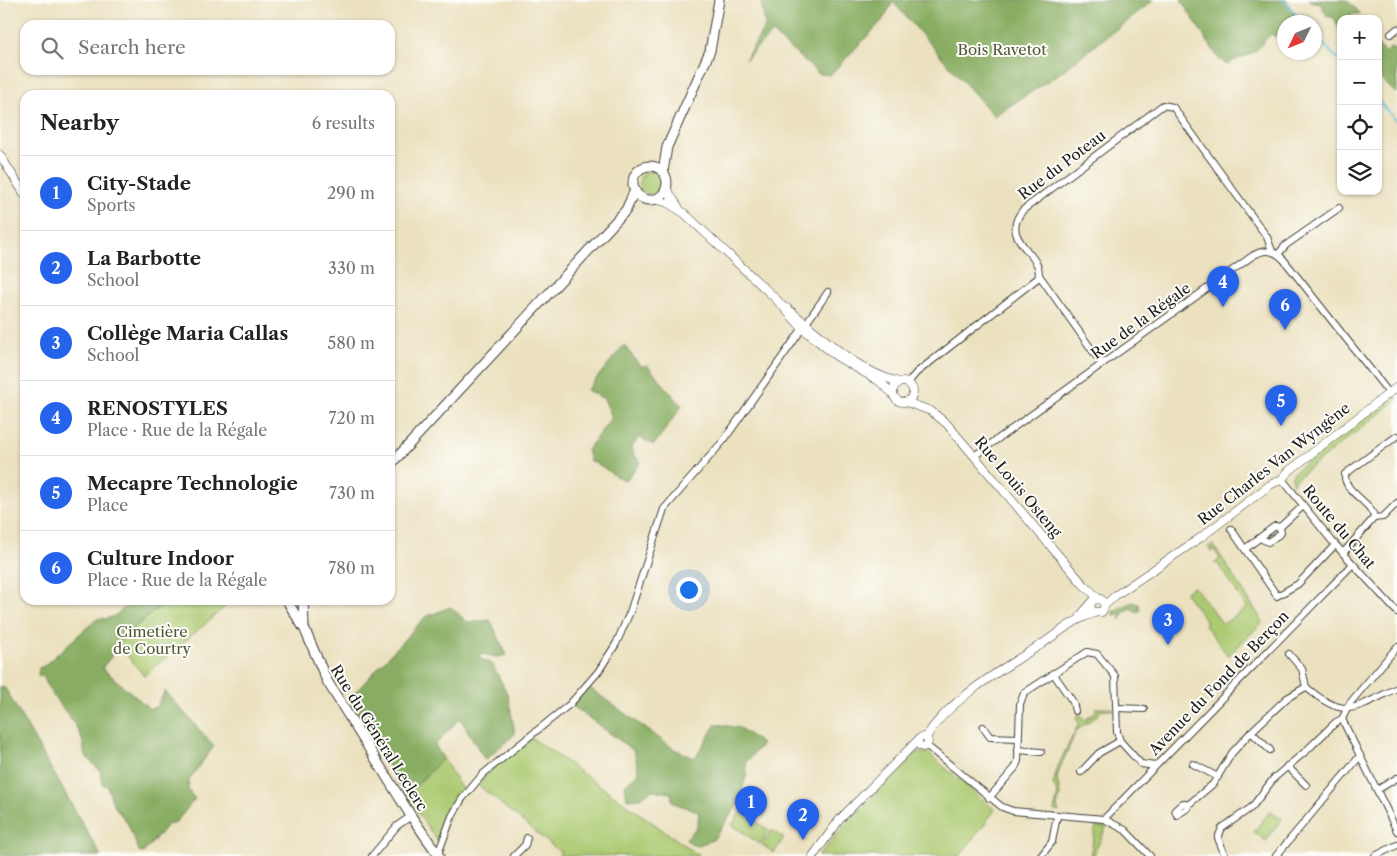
<!DOCTYPE html>
<meta charset="utf-8">
<style>
body{margin:0;font-family:"Libre Caslon Text",serif;background:#f2f2f2;color:#222}
.controls{position:absolute;right:15px;top:15px;display:grid;overflow:hidden;border-radius:10px;box-shadow:0 1px 4px #0004}
.controls button{width:45px;height:45px;display:grid;place-items:center;padding:0;border:0;border-bottom:1px solid #e0e0e0;background:#fff;color:#222;font:25px sans-serif}
.compass{position:absolute;left:1277px;top:15px;width:45px;height:45px;border-radius:50%;background:#fff;box-shadow:0 1px 4px #0004;rotate:227deg}
.you{position:absolute;left:688px;top:589px;width:18px;height:18px;margin:-12px;border:4px solid #fff;border-radius:50%;background:#1a73e8;box-shadow:0 0 0 8px #1a73e833}
.badge{display:grid;place-items:center;width:32px;height:32px;border-radius:50%;background:#2563eb;color:#fff;font-size:16px;font-weight:700}
.pin{position:absolute;translate:-50% -41px;filter:drop-shadow(0 1px 2px #0008)}
.pin::after{content:'';position:absolute;top:26px;width:18px;height:15px;background:inherit;clip-path:polygon(0 0,100% 0,50% 100%)}
.list{margin:0;padding:0;list-style:none}
h2{display:flex;justify-content:space-between;align-items:center;height:65px;margin:0;padding:0 20px;font-size:21px}
h2 small{font-size:16px;font-weight:400;color:#767676}
.list li{display:grid;grid-template-columns:32px 1fr auto;gap:15px;align-items:center;box-sizing:border-box;height:75px;padding:0 20px;border-top:1px solid #e0e0e0}
.list b{display:block;font-size:19px;white-space:nowrap}
.list p{margin:0;font-size:16px;white-space:nowrap;color:#767676}
.list em{font-size:16px;font-style:normal;color:#767676}
.icon{flex:none;width:28px;height:28px;fill:none;stroke:currentColor;stroke-width:2;stroke-linecap:round;stroke-linejoin:round}
.map{position:relative;flex:none;width:1397px;height:856px;overflow:hidden}
.search{position:absolute;background:#fff;box-shadow:0 1px 4px #0004;left:20px;top:20px;width:375px;height:55px;display:flex;align-items:center;gap:12px;box-sizing:border-box;padding:0 18px;border-radius:15px;color:#767676;font-size:19px}
.panel{position:absolute;background:#fff;box-shadow:0 1px 4px #0004;left:20px;top:90px;width:375px;height:515px;border-radius:15px}
.map>svg:first-child{display:block}
.green{fill:#abc970;stroke:#647246}
.forest{fill:#88ad62;stroke:#52643f}
.lines{fill:none;stroke-linecap:round;stroke-linejoin:round}
.stream{stroke:#5dbddc;stroke-width:2}
.minor-casing{stroke:#3b3a34;stroke-width:8}
.tertiary-casing{stroke:#3b3a34;stroke-width:9}
.secondary-casing{stroke:#3b3a34;stroke-width:11}
.minor{stroke:#fff;stroke-width:6}
.tertiary{stroke:#fff;stroke-width:8}
.secondary{stroke:#fff;stroke-width:9}
.labels{text-anchor:middle;stroke-width:4;stroke-linejoin:round;paint-order:stroke}
.park-label{font-size:15px;fill:#4e5939;stroke:#fdfcf7}
.street-label{font-size:15px;fill:#1c1c1c;stroke:#fdfcf7}
</style>
<div class="map">
<svg width="1397" height="856" viewBox="0 0 1397 856">
<rect width="100%" height="100%" fill="#fdfcf7"/>
<filter id="ink" filterUnits="userSpaceOnUse"><feTurbulence type="fractalNoise" baseFrequency=".02" numOctaves="2"/><feDisplacementMap in="SourceGraphic" scale="10" xChannelSelector="R" yChannelSelector="G"/><feConvolveMatrix kernelMatrix="1 2 1 2 8 2 1 2 1" color-interpolation-filters="sRGB"/></filter>
<filter id="wash" filterUnits="userSpaceOnUse"><feTurbulence type="fractalNoise" baseFrequency=".0096" numOctaves="4" result="noise"/><feDisplacementMap in="SourceGraphic" scale="20" xChannelSelector="R" yChannelSelector="G"/><feGaussianBlur stdDeviation="1.12" result="paint"/><feColorMatrix in="noise" values="0 0 0 0 0 0 0 0 0 0 0 0 0 0 0 0 0 1.4 0 .05"/><feComposite in="paint" operator="in"/></filter>
<g filter="url(#wash)">
<rect width="100%" height="100%" fill="#ebe1bf"/>
<g class="green">
<circle cx="651" cy="183" r="12"/>
<polygon points="1397,392 1397,400 1293,481 1293,485 1291,477 1294,472"/>
<polygon points="1213,544 1263,622 1228,656 1205,625 1207,622 1185,593 1192,587 1196,589 1223,624 1247,608 1218,564 1214,563 1220,559 1213,548 1211,549 1212,553 1208,547"/>
<polygon points="167,600 233,600 144,676 117,643"/>
<polygon points="1096,708 1113,708 1113,710 1099,711 1099,714 1076,731 1060,768 1057,778 1060,795 1057,807 1059,812 1054,811 1058,794 1053,784 1058,766 1079,723 1076,717 1080,714 1085,720 1096,712"/>
<polygon points="532,738 700,856 558,856 561,853 478,785 496,765"/>
<polygon points="916,753 928,753 995,810 960,856 818,856 854,815"/>
<polygon points="443,758 463,791 451,810 438,842 406,796"/>
<polygon points="741,811 769,830 760,844 732,825"/>
<polygon points="1270,811 1282,819 1266,841 1254,832"/>
<polygon points="1096,826 1106,828 1093,856 1090,856"/>
<polygon points="772,830 784,838 774,853 762,845"/>
</g>
<g class="forest">
<polygon points="761,0 1154,0 1057,75 994,116 893,2 882,21 830,75 819,74 772,33 745,60 765,27"/>
<path d="M 1181,0 L 1286,0 L 1297,20 L 1284,22 L 1284,31 L 1279,39 L 1271,34 C 1264,40 1261,47 1255,51 C 1247,58 1236,57 1227,65 L 1219,59 Z"/>
<polygon points="1309,0 1347,0 1361,14 1351,14 1352,19 1341,19 1341,33 1334,18 1327,16 1321,4"/>
<polygon points="1378,45 1386,53 1390,48 1397,50 1397,94 1378,77"/>
<path d="M 624,345 L 640,366 L 648,366 L 682,406 L 654,445 L 639,437 L 632,447 L 633,454 L 641,462 L 626,480 C 612,477 604,465 590,461 L 587,450 L 612,417 L 604,399 L 587,390 Z"/>
<path d="M 133,600 L 167,600 L 117,642 L 119,647 L 102,668 L 150,709 L 156,707 L 165,691 L 214,746 L 189,780 L 188,790 L 195,799 L 176,822 L 168,824 L 144,852 L 140,853 L 128,824 L 113,804 L 107,785 L 103,785 L 100,771 L 84,754 C 87,727 50,701 44,677 L 38,676 L 39,668 L 44,666 L 93,622 L 99,618 C 113,622 123,608 133,600 Z"/>
<polygon points="1132,602 1139,604 1140,611 1137,613 1131,608 1123,613 1121,620 1120,614 1114,615 1112,612"/>
<polygon points="451,607 467,622 490,620 507,655 497,657 482,654 479,658 492,664 508,695 515,734 485,760 460,718 435,745 443,758 406,796 353,710 350,698 425,617"/>
<polygon points="0,686 5,688 101,856 0,856"/>
<path d="M 587,686 L 674,749 L 695,758 L 716,724 L 740,728 L 762,744 L 746,762 L 747,774 L 737,806 L 713,840 L 695,846 L 685,839 L 697,827 L 699,813 C 690,806 681,808 672,801 L 671,793 L 652,790 L 640,798 L 627,799 L 625,785 L 639,772 L 634,751 L 570,704 Z"/>
</g>
<g class="lines">
<g class="stream">
<polyline points="1283,0 1303,22"/>
<polyline points="1314,35 1341,62"/>
<polyline points="1378,101 1397,121"/>
</g>
</g>
</g>
<g filter="url(#ink)">
<g class="lines">
<g class="minor-casing">
<g id="minor">
<polyline points="1391,34 1397,29"/>
<polyline points="1279,253 1286,245 1339,208"/>
<polyline points="1039,275 1102,364"/>
<path d="M 908,383 L 916,373 L 1038,278 C 1046,254 997,241 1023,210 L 1163,105 L 1173,107 L 1267,237 L 1272,251"/>
<path d="M 974,456 L 1251,257 C 1264,248 1274,249 1284,260 L 1389,393"/>
<polyline points="1282,479 1332,541 1397,612"/>
<polyline points="1374,518 1383,517 1397,503"/>
<polyline points="1280,527 1303,506"/>
<polyline points="1231,529 1277,596 1298,584 1335,545"/>
<polyline points="1245,549 1275,526 1280,527 1281,533 1268,542 1262,539"/>
<path d="M 1343,553 L 1374,518 C 1372,501 1343,493 1345,474 L 1397,436"/>
<polyline points="1289,654 1302,669 1306,687"/>
<polyline points="1053,673 1073,702 1075,711"/>
<polyline points="1117,708 1144,709"/>
<polyline points="1342,719 1397,831"/>
<polyline points="1342,719 1350,703 1397,647"/>
<polyline points="983,727 990,737 1018,738"/>
<polyline points="1251,732 1270,750"/>
<polyline points="927,746 1002,807 1013,811 1104,819 1125,830 1150,856"/>
<polyline points="1018,750 1041,752"/>
<polyline points="1193,764 1218,777"/>
<polyline points="1287,766 1306,785"/>
<polyline points="1081,772 1099,753 1120,741"/>
<polyline points="1377,790 1397,778"/>
<polyline points="989,798 1015,768 1018,761 1020,704 1024,693 1087,652 1097,654 1115,676 1117,732 1120,741 1141,764 1155,766"/>
<polygon points="1183,803 1188,805 1188,808 1177,815 1175,810"/>
<path d="M 1188,805 L 1213,784 L 1232,753 L 1251,732 L 1287,698 L 1306,687 C 1345,721 1355,708 1397,688"/>
<polyline points="1104,819 1353,564"/>
<polyline points="438,854 452,816 462,799 483,774 570,704 598,672 616,644 630,612 664,509 724,440 828,292"/>
<polyline points="372,856 397,826 411,816"/>
<polyline points="514,856 525,845 527,838"/>
<polyline points="1041,856 1052,842 1057,816"/>
<polyline points="1225,856 1218,838 1222,828 1252,807 1274,778 1306,751 1336,722 1342,719"/>
<polyline points="1276,856 1360,756"/>
<polyline points="1375,856 1397,845"/>
</g>
</g>
<g class="tertiary-casing">
<g id="tertiary">
<polyline points="0,155 25,195"/>
<polyline points="666,188 679,208"/>
<polyline points="655,199 668,203 684,213 776,299 803,329 836,356 879,381 892,393"/>
<path d="M 787,308 C 822,336 855,371 899,382"/>
<circle cx="903" cy="392" r="10"/>
<polyline points="906,402 931,411 947,424 1082,583 1098,598"/>
<polyline points="1105,605 1116,595 1200,538 1270,485 1282,479 1289,471 1397,387"/>
<polyline points="1081,615 1094,600 1101,599 1105,605 1102,612 1093,612 1090,606"/>
<circle cx="923" cy="742" r="5"/>
<path d="M 926,738 C 944,703 1008,665 1042,644 C 1059,632 1075,619 1095,613"/>
<polyline points="813,856 840,819 919,739"/>
</g>
</g>
<g class="secondary-casing">
<g id="secondary">
<circle cx="650" cy="183" r="17"/>
<polyline points="663,172 667,147 710,51 719,0"/>
<polyline points="390,465 626,210 635,190"/>
<polyline points="303,600 304,625"/>
<polyline points="289,604 305,630 327,681 411,816 439,856"/>
</g>
</g>
<use href="#minor" class="minor"/>
<use href="#tertiary" class="tertiary"/>
<use href="#secondary" class="secondary"/>
</g>
</g>
<g class="labels">
<g class="park-label">
<text x="1002" y="55">Bois Ravetot</text>
<text x="152" y="637">Cimetière<tspan x="152" dy="17">de Courtry</tspan></text>
</g>
<g class="street-label">
<text transform="translate(1062 165) rotate(-37)" y="5">Rue du Poteau</text>
<text transform="translate(1141 321) rotate(-36)" y="5">Rue de la Régale</text>
<text transform="translate(1274 464) rotate(-38)" y="5">Rue Charles Van Wyngène</text>
<text transform="translate(1018 487) rotate(50)" y="5">Rue Louis Osteng</text>
<text transform="translate(1339 527) rotate(50)" y="5">Route du Chat</text>
<text transform="translate(1219 683) rotate(-46)" y="5">Avenue du Fond de Berçon</text>
<text transform="translate(379 738) rotate(58)" y="5">Rue du Général Leclerc</text>
</g>
</g>
</svg>
<div class="controls">
<button>+</button>
<button>−</button>
<button><svg class="icon" aria-label="locate" viewBox="0 0 24 24"><circle cx="12" cy="12" r="6"/><path d="M12 2v4M12 18v4M2 12h4M18 12h4"/></svg></button>
<button><svg class="icon" aria-label="layers" viewBox="0 0 24 24"><path d="M12 4l9 5-9 5-9-5zM3 14l9 5 9-5"/></svg></button>
</div>
<svg class="compass" viewBox="-18 -18 36 36"><path d="M0-13l5 13h-10z" fill="#e53935"/><path d="M0 13l5-13h-10z" fill="#767676"/></svg>
<div class="you"></div>
<div class="pin badge" style="left:751px;top:827px">1</div>
<div class="pin badge" style="left:803px;top:840px">2</div>
<div class="pin badge" style="left:1168px;top:645px">3</div>
<div class="pin badge" style="left:1223px;top:307px">4</div>
<div class="pin badge" style="left:1281px;top:426px">5</div>
<div class="pin badge" style="left:1285px;top:330px">6</div>
<div class="search"><svg class="icon" aria-label="search" viewBox="0 0 24 24"><circle cx="10" cy="10" r="6"/><path d="M15 15l6 6"/></svg>Search here</div>
<section class="panel">
<h2>Nearby<small>6 results</small></h2>
<ul class="list">
<li><span class="badge">1</span><div><b>City-Stade</b><p>Sports</p></div><em>290 m</em></li>
<li><span class="badge">2</span><div><b>La Barbotte</b><p>School</p></div><em>330 m</em></li>
<li><span class="badge">3</span><div><b>Collège Maria Callas</b><p>School</p></div><em>580 m</em></li>
<li><span class="badge">4</span><div><b>RENOSTYLES</b><p>Place · Rue de la Régale</p></div><em>720 m</em></li>
<li><span class="badge">5</span><div><b>Mecapre Technologie</b><p>Place</p></div><em>730 m</em></li>
<li><span class="badge">6</span><div><b>Culture Indoor</b><p>Place · Rue de la Régale</p></div><em>780 m</em></li>
</ul>
</section>
</div>
